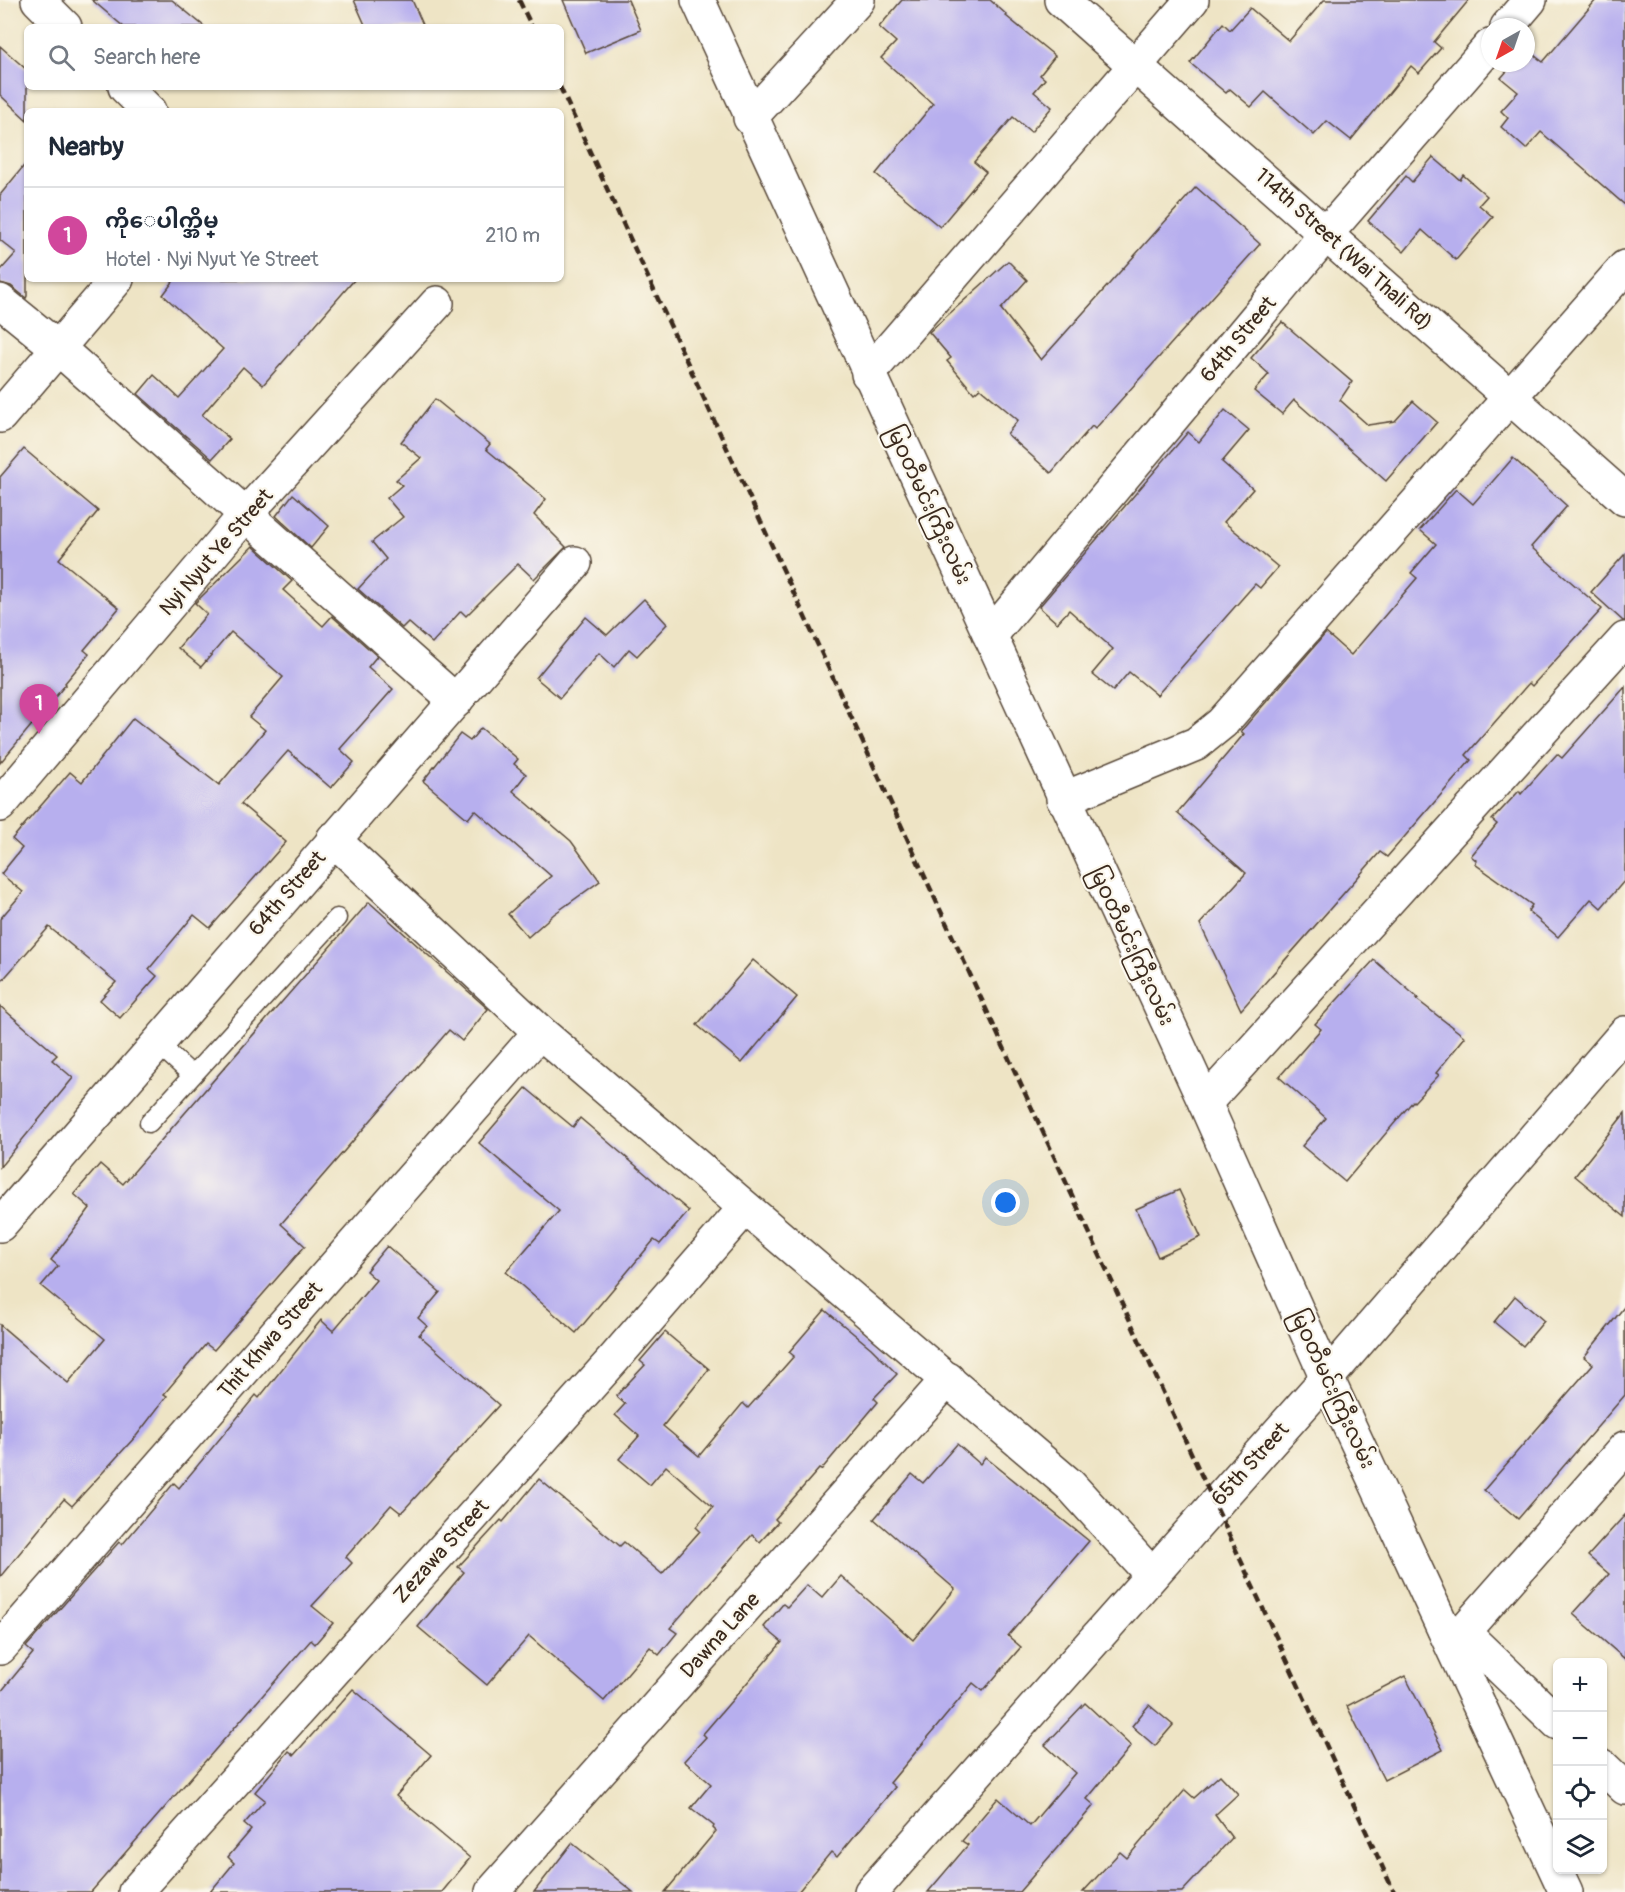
<!DOCTYPE html>
<meta charset="utf-8">
<style>
body{margin:0;font-family:Pangolin,"Noto Sans Myanmar",sans-serif;background:#f6f6f7;color:#1f2937}
.controls{position:absolute;right:18px;bottom:18px;display:grid;overflow:hidden;border-radius:9px;box-shadow:0 2px 4px #0004}
.controls button{width:54px;height:54px;display:grid;place-items:center;padding:0;border:0;border-bottom:2px solid #e0e1e3;background:#fff;color:#1f2937;font:30px sans-serif}
.compass{position:absolute;left:1481px;top:18px;width:54px;height:54px;border-radius:50%;background:#fff;box-shadow:0 2px 4px #0004;rotate:220deg}
.you{position:absolute;left:1006px;top:1203px;width:21px;height:21px;margin:-15px;border:4px solid #fff;border-radius:50%;background:#1a73e8;box-shadow:0 0 0 9px #1a73e833}
.badge{display:grid;place-items:center;width:39px;height:39px;border-radius:50%;background:#0f766e;color:#fff;font-size:20px;font-weight:700}
.pin{position:absolute;translate:-50% -50px;filter:drop-shadow(0 2px 3px #0008)}
.pin::after{content:'';position:absolute;top:32px;width:21px;height:18px;background:inherit;clip-path:polygon(0 0,100% 0,50% 100%)}
.list{margin:0;padding:0;list-style:none}
h2{display:flex;justify-content:space-between;align-items:center;height:78px;margin:0;padding:0 24px;font-size:26px}
h2 small{font-size:20px;font-weight:400;color:#747a83}
.list li{display:grid;grid-template-columns:39px 1fr auto;gap:18px;align-items:center;box-sizing:border-box;height:96px;padding:0 24px;border-top:2px solid #e0e1e3}
.list b{display:block;font-size:22px;white-space:nowrap}
.list p{margin:0;font-size:20px;white-space:nowrap;color:#747a83}
.list em{font-size:20px;font-style:normal;color:#747a83}
.icon{flex:none;width:33px;height:33px;fill:none;stroke:currentColor;stroke-width:2;stroke-linecap:round;stroke-linejoin:round}
.map{position:relative;flex:none;width:1625px;height:1892px;overflow:hidden}
.search{position:absolute;background:#fff;box-shadow:0 2px 4px #0004;left:24px;top:24px;width:540px;height:66px;display:flex;align-items:center;gap:15px;box-sizing:border-box;padding:0 21px;border-radius:9px;color:#747a83;font-size:22px}
.panel{position:absolute;background:#fff;box-shadow:0 2px 4px #0004;left:24px;top:108px;width:540px;height:174px;border-radius:9px}
.map>svg:first-child{display:block}
.building{fill:#b7afee}
.lines{fill:none;stroke-linecap:round;stroke-linejoin:round}
.lane-casing{stroke:#564637;stroke-width:21}
.street-casing{stroke:#564637;stroke-width:36}
.secondary-casing{stroke:#564637;stroke-width:36}
.lane{stroke:#fff;stroke-width:18}
.street{stroke:#fff;stroke-width:33}
.secondary{stroke:#fff;stroke-width:33}
.rail{stroke:#3b2a1e;stroke-width:4.5;stroke-dasharray:9 4.5;stroke-linecap:butt}
.labels{text-anchor:middle;stroke-width:4.5;stroke-linejoin:round;paint-order:stroke}
.street-label{font-size:21px;fill:#3b2a1e;stroke:#fbf7ec}
</style>
<div class="map">
<svg width="1625" height="1892" viewBox="0 0 1625 1892">
<rect width="100%" height="100%" fill="#fbf7ec"/>
<filter id="ink" filterUnits="userSpaceOnUse"><feTurbulence type="fractalNoise" baseFrequency=".0167" numOctaves="2"/><feDisplacementMap in="SourceGraphic" scale="12" xChannelSelector="R" yChannelSelector="G"/><feConvolveMatrix kernelMatrix="1 2 1 2 8 2 1 2 1" color-interpolation-filters="sRGB"/></filter>
<filter id="wash" filterUnits="userSpaceOnUse"><feTurbulence type="fractalNoise" baseFrequency=".008" numOctaves="4" result="noise"/><feDisplacementMap in="SourceGraphic" scale="24" xChannelSelector="R" yChannelSelector="G"/><feGaussianBlur stdDeviation="1.35" result="paint"/><feColorMatrix in="noise" values="0 0 0 0 0 0 0 0 0 0 0 0 0 0 0 0 0 1.4 0 .05"/><feComposite in="paint" operator="in"/></filter>
<g filter="url(#wash)">
<rect width="100%" height="100%" fill="#eee4c5"/>
<g id="blocks">
<g class="building">
<polygon points="92,0 172,0 205,27 124,27"/>
<polygon points="354,0 412,0 424,27 366,27"/>
<polygon points="563,0 628,0 641,30 586,53"/>
<polygon points="902,0 990,0 1007,15 1006,16 1055,56 1040,75 1045,79 1034,92 1052,107 1031,132 1013,117 974,162 986,172 940,227 876,174 933,104 881,58 896,42 879,27"/>
<polygon points="1324,0 1469,0 1434,42 1441,48 1419,73 1411,66 1351,140 1327,121 1314,135 1265,92 1251,107 1230,89 1226,93 1190,63 1223,23 1230,30 1250,8 1289,41"/>
<polygon points="1596,0 1625,0 1625,205 1541,132 1526,149 1501,127 1508,118 1501,111 1518,92 1501,78 1514,63 1526,63 1526,49 1543,62"/>
<polygon points="0,46 27,70 27,120 0,95"/>
<polygon points="1433,157 1460,180 1463,175 1487,196 1479,205 1493,217 1456,260 1422,230 1404,252 1368,221 1406,176 1412,182"/>
<polygon points="27,162 27,296 26,298 11,286 0,283 0,271 16,253 0,240 0,195"/>
<polygon points="1196,187 1260,244 1095,429 1092,426 1051,473 1007,434 1018,420 980,388 974,393 947,361 951,358 929,332 1008,261 1027,280 1001,309 1041,360"/>
<polygon points="175,279 355,279 263,385 243,367 202,415 230,439 212,459 138,394 154,375 179,398 223,349 163,295"/>
<polygon points="1282,322 1352,382 1340,400 1368,425 1395,421 1413,401 1437,422 1386,481 1294,400 1282,414 1254,391 1269,374 1251,358"/>
<polygon points="435,399 490,444 486,449 546,499 534,515 566,547 534,579 518,564 466,616 461,611 432,643 408,622 402,628 358,589 386,559 372,542 403,517 387,498 402,485 396,480 421,458 401,442"/>
<polygon points="1225,410 1249,430 1222,462 1253,489 1224,522 1278,567 1260,588 1255,584 1157,695 1129,672 1113,691 1092,674 1113,649 1069,610 1057,623 1039,607 1188,432 1199,442"/>
<polygon points="24,449 98,511 59,559 119,608 84,650 89,654 65,683 66,684 0,763 0,477"/>
<polygon points="1513,458 1567,506 1531,547 1602,609 1532,686 1529,683 1466,755 1471,760 1387,857 1380,852 1241,1010 1200,924 1246,873 1177,813 1244,734 1241,731 1326,633 1351,655 1417,578 1411,573 1436,544 1420,530 1456,489 1473,504"/>
<polygon points="293,494 329,526 311,548 276,516"/>
<polygon points="253,546 292,581 283,590 323,626 332,616 377,656 368,667 393,689 340,749 354,762 331,788 288,751 241,804 286,842 210,928 194,915 149,969 157,976 120,1018 100,1000 116,982 49,927 0,983 0,919 23,892 1,874 22,848 12,839 70,772 82,782 133,718 219,785 265,730 249,717 283,677 231,632 201,667 178,648 207,614 195,603"/>
<polygon points="1625,554 1625,621 1623,621 1591,592"/>
<polygon points="644,599 667,624 637,656 629,649 614,667 599,653 560,698 536,678 586,617 607,635"/>
<polygon points="1625,687 1625,880 1601,908 1591,899 1558,937 1528,911 1532,905 1475,864 1477,861 1471,856 1497,824 1492,820 1519,791 1521,794 1557,754 1562,758"/>
<polygon points="481,728 518,759 514,764 526,774 513,791 571,841 600,881 554,914 528,937 508,914 551,876 475,810 468,819 423,781 460,734 470,741"/>
<polygon points="369,902 488,1009 462,1041 449,1030 281,1224 305,1246 214,1350 206,1344 164,1394 167,1396 137,1435 72,1506 64,1499 0,1577 0,1325 68,1383 105,1339 41,1286 58,1266 51,1260 90,1208 74,1194 100,1164 123,1184"/>
<polygon points="753,960 797,997 742,1063 697,1025"/>
<polygon points="1374,960 1418,998 1416,999 1465,1037 1436,1073 1439,1075 1414,1102 1413,1101 1345,1182 1302,1146 1326,1118 1279,1077 1321,1029 1315,1024"/>
<polygon points="0,1006 57,1055 52,1060 73,1078 0,1167"/>
<polygon points="526,1088 573,1127 580,1118 689,1211 660,1244 654,1240 576,1333 506,1272 559,1211 479,1143"/>
<polygon points="1625,1113 1625,1217 1575,1176"/>
<polygon points="1179,1190 1201,1237 1158,1257 1136,1209"/>
<polygon points="387,1246 440,1292 418,1318 427,1326 419,1335 499,1405 401,1513 391,1505 346,1557 352,1563 312,1606 333,1623 315,1644 311,1640 91,1892 0,1892 0,1693 33,1653 26,1647 119,1542 122,1545 174,1483 179,1488 256,1395 259,1398 321,1320 333,1331 376,1280 366,1271"/>
<polygon points="1515,1296 1544,1321 1523,1346 1494,1322"/>
<polygon points="1625,1306 1625,1395 1518,1519 1484,1490 1593,1364 1584,1357"/>
<polygon points="825,1310 871,1348 897,1374 874,1398 878,1402 821,1470 819,1469 775,1519 778,1522 760,1542 752,1535 670,1628 677,1633 659,1655 650,1647 604,1701 529,1636 487,1685 418,1627 464,1572 458,1567 501,1520 503,1522 539,1479 620,1546 624,1542 662,1574 700,1531 696,1527 713,1507 666,1466 650,1485 619,1459 639,1436 615,1415 625,1404 616,1396 645,1365 640,1361 665,1332 709,1369 663,1426 699,1456 743,1403 748,1408 794,1356 789,1352"/>
<polygon points="957,1444 980,1464 985,1457 1089,1541 1008,1636 1021,1647 983,1691 973,1683 890,1783 895,1787 837,1857 831,1852 798,1892 665,1892 716,1831 713,1828 714,1826 691,1808 711,1784 684,1761 706,1737 703,1734 782,1642 764,1627 783,1604 787,1607 807,1585 822,1598 841,1576 913,1640 955,1589 874,1519 912,1474 923,1483"/>
<polygon points="1625,1515 1625,1659 1573,1614 1609,1574 1588,1556"/>
<polygon points="1405,1676 1443,1750 1384,1780 1347,1706"/>
<polygon points="353,1689 431,1755 396,1796 470,1858 442,1892 210,1892 234,1863 228,1857 251,1830 244,1824 265,1800 255,1792 289,1751 294,1755"/>
<polygon points="1085,1703 1131,1746 1087,1799 1094,1805 1019,1892 928,1892 968,1845 962,1841 998,1798 1030,1826 1075,1773 1045,1745"/>
<polygon points="1149,1705 1173,1725 1155,1746 1132,1726"/>
<polygon points="1220,1775 1238,1794 1215,1815 1232,1838 1182,1892 1083,1892 1120,1852 1127,1858 1185,1790 1194,1798"/>
<polygon points="572,1843 633,1892 534,1892"/>
</g>
</g>
</g>
<g filter="url(#ink)">
<use href="#blocks" fill-opacity="0" stroke="#564637" stroke-width="1.5"/>
<g class="lines">
<g class="lane-casing">
<g id="lane">
<polyline points="157,1043 192,1075"/>
<polyline points="149,1123 337,918"/>
</g>
</g>
<g class="street-casing">
<g id="street">
<polyline points="38,0 65,27"/>
<polyline points="1061,0 1625,499"/>
<polyline points="1507,27 1530,0"/>
<polyline points="125,87 149,111"/>
<polyline points="750,118 858,0"/>
<polyline points="0,301 58,348 456,701"/>
<polyline points="868,374 1192,0"/>
<polyline points="0,416 117,279"/>
<polyline points="990,636 1327,233 1490,46"/>
<polyline points="1063,799 1196,744 1222,723 1625,267"/>
<polyline points="0,805 246,514 437,303"/>
<polyline points="333,839 540,1032 1070,1485 1151,1574"/>
<polyline points="1205,1103 1625,639"/>
<polyline points="0,1225 575,563"/>
<polyline points="1444,1629 1463,1632 1558,1723"/>
<polyline points="1463,1632 1625,1448"/>
<polyline points="0,1648 540,1032"/>
<polyline points="1602,1766 1625,1788"/>
<polyline points="135,1892 613,1360 745,1208"/>
<polyline points="492,1892 948,1379"/>
</g>
</g>
<g class="secondary-casing">
<g id="secondary">
<polyline points="698,0 1205,1103 1327,1378 1566,1892"/>
<polyline points="871,1892 1327,1378 1625,1033"/>
</g>
</g>
<use href="#lane" class="lane"/>
<use href="#street" class="street"/>
<use href="#secondary" class="secondary"/>
<g class="rail">
<polyline points="519,0 532,27"/>
<polyline points="560,87 1394,1892"/>
</g>
</g>
</g>
<g class="labels">
<g class="street-label">
<text transform="translate(1344 249) rotate(42)" y="7">114th Street (Wai Thali Rd)</text>
<text transform="translate(1238 339) rotate(-50)" y="7">64th Street</text>
<text transform="translate(929 505) rotate(65)" y="7">မြဝတီမင်းကြီးလမ်း</text>
<text transform="translate(216 552) rotate(-49)" y="7">Nyi Nyut Ye Street</text>
<text transform="translate(287 893) rotate(-49)" y="7">64th Street</text>
<text transform="translate(1132 946) rotate(65)" y="7">မြဝတီမင်းကြီးလမ်း</text>
<text transform="translate(270 1340) rotate(-49)" y="7">Thit Khwa Street</text>
<text transform="translate(1333 1389) rotate(65)" y="7">မြဝတီမင်းကြီးလမ်း</text>
<text transform="translate(1250 1464) rotate(-48)" y="7">65th Street</text>
<text transform="translate(441 1551) rotate(-48)" y="7">Zezawa Street</text>
<text transform="translate(720 1635) rotate(-48)" y="7">Dawna Lane</text>
</g>
</g>
</svg>
<div class="controls">
<button>+</button>
<button>−</button>
<button><svg class="icon" aria-label="locate" viewBox="0 0 24 24"><circle cx="12" cy="12" r="6"/><path d="M12 2v4M12 18v4M2 12h4M18 12h4"/></svg></button>
<button><svg class="icon" aria-label="layers" viewBox="0 0 24 24"><path d="M12 4l9 5-9 5-9-5zM3 14l9 5 9-5"/></svg></button>
</div>
<svg class="compass" viewBox="-18 -18 36 36"><path d="M0-13l5 13h-10z" fill="#e53935"/><path d="M0 13l5-13h-10z" fill="#747a83"/></svg>
<div class="you"></div>
<div class="pin badge" style="left:39px;top:734px;background:#d1479c">1</div>
<div class="search"><svg class="icon" aria-label="search" viewBox="0 0 24 24"><circle cx="10" cy="10" r="6"/><path d="M15 15l6 6"/></svg>Search here</div>
<section class="panel">
<h2>Nearby<small></small></h2>
<ul class="list">
<li><span class="badge" style="background:#d1479c">1</span><div><b>ကိုေပါက္အိမ္</b><p>Hotel · Nyi Nyut Ye Street</p></div><em>210 m</em></li>
</ul>
</section>
</div>
